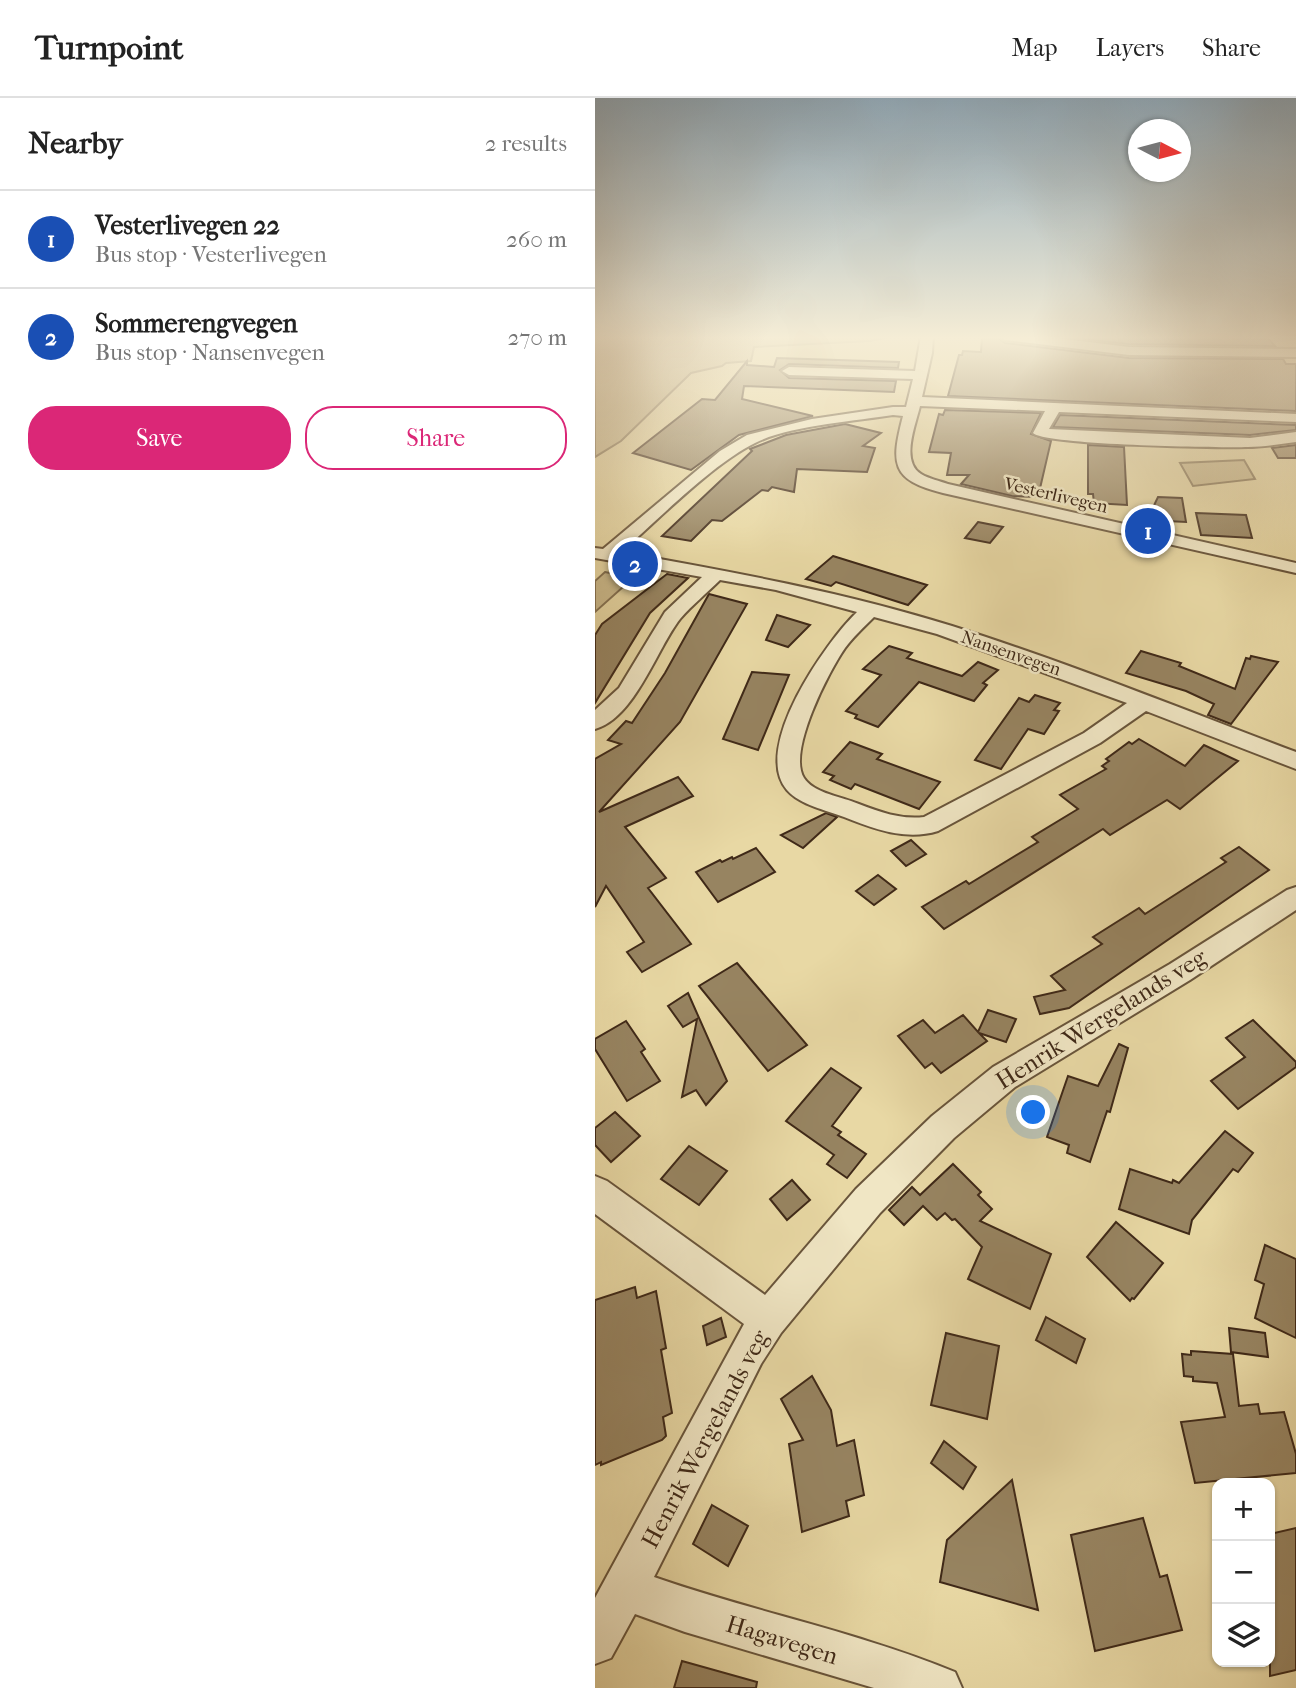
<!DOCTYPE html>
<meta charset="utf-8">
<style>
body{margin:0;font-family:"IM FELL French Canon",serif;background:#f6f6f6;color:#222}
.controls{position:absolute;right:21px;bottom:21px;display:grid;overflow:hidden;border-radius:14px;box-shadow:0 2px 5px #0004}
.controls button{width:63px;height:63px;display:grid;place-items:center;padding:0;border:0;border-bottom:2px solid #e0e0e0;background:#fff;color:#222;font:35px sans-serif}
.compass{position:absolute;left:533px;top:21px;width:63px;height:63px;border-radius:50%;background:#fff;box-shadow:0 2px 5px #0004;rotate:96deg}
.you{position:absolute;left:439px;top:1015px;width:24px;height:24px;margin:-18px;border:5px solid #fff;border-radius:50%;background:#1a73e8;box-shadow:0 0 0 10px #1a73e833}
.badge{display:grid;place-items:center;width:46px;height:46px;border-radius:50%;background:#db2777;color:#fff;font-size:23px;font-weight:700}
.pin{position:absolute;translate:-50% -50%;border:4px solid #fff;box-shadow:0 2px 7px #0006}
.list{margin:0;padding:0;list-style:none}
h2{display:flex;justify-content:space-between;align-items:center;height:91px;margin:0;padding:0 28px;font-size:30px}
h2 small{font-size:23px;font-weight:400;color:#767676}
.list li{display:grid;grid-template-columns:46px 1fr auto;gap:21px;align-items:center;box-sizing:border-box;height:98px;padding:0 28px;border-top:2px solid #e0e0e0}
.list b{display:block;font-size:26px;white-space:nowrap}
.list p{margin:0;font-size:23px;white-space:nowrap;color:#767676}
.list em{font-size:23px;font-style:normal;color:#767676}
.actions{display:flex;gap:14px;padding:21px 28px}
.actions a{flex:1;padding:16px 0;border:2px solid #db2777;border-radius:28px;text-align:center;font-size:24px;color:#db2777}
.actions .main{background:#db2777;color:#fff}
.icon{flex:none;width:38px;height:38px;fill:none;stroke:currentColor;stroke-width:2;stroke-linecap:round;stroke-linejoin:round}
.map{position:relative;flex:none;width:701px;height:1590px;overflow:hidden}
header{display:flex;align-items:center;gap:42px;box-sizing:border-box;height:98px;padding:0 35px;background:#fff;border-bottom:2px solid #e0e0e0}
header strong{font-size:33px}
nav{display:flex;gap:38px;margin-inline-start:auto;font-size:24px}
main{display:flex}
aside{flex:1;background:#fff}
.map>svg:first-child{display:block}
.green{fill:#cbba8c;stroke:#857252;stroke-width:2}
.building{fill:#978461;stroke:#3f2918;stroke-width:2}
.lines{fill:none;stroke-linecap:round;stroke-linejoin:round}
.minor-casing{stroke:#69553b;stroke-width:4}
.minor{fill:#f0e6c4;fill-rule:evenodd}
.labels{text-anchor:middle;stroke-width:5;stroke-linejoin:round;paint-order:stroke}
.far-street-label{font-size:18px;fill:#3f2918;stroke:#f0e6c4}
.near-street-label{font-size:24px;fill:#3f2918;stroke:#f0e6c4}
</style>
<header>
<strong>Turnpoint</strong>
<nav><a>Map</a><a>Layers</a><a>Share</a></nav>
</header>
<main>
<aside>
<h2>Nearby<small>2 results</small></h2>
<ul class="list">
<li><span class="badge" style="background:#1a4fb4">1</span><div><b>Vesterlivegen 22</b><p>Bus stop · Vesterlivegen</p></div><em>260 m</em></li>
<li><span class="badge" style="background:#1a4fb4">2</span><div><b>Sommerengvegen</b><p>Bus stop · Nansenvegen</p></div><em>270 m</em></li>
</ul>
<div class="actions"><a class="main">Save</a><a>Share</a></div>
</aside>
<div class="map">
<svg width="701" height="1590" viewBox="0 0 701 1590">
<rect width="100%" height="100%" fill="#e8d8a4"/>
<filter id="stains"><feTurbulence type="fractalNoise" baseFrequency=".00286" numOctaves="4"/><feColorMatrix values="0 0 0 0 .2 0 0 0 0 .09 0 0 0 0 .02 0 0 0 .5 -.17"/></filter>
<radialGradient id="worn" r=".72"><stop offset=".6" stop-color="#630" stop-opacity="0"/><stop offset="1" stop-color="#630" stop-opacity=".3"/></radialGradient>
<g class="green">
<polygon points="0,239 294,239 275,243 159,249 156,263 131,265 127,268 96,275 26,343 0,359"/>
<polygon points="649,362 660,381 598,388 585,365"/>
<polygon points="10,474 38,480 0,514 0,483"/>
</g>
<g class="building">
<polygon points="387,239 402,239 410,245 534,260 688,261 691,266 701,266 701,313 353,298 364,257 367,257 368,253 386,254"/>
<polygon points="470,239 674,241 680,248 534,246"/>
<polygon points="182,260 304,264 303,270 194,266 185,272 194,280 301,283 299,294 149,288 147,301 218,318 144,337 96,372 38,355 107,301 120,302 152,263 152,267 179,269"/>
<polygon points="350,312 446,315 436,336 456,343 443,399 417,398 366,386 374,377 352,377 356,355 334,354 344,316 348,317"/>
<polygon points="465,317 701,327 701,332 655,337 458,329"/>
<polygon points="250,326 286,335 268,348 280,350 272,374 202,371 199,394 177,389 173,393 167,392 127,423 117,422 96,443 67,438 157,353 155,351 191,337"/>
<polygon points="493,347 529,349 532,407 499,405 498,396 493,396"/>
<polygon points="701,347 701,360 683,360 677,350"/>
<polygon points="563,399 587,400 591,424 552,422"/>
<polygon points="601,415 651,417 657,440 606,437"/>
<polygon points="383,424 408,429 395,445 370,440"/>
<polygon points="238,458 267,467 332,487 313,507 241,484 236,488 211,481"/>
<polygon points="72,476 93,480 55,515 0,605 0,537 7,526"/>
<polygon points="114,496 152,506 85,624 4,714 83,679 98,698 30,729 71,780 53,790 96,846 47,874 32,854 49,844 11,788 0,809 0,661 26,646 13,642 31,623 37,625 70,575"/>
<polygon points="182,517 215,527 193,549 171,542"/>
<polygon points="294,548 317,555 312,560 367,578 383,564 403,572 388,585 392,587 379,603 324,584 283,629 260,620 262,617 251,613 286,577 268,571"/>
<polygon points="546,553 586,565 584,568 640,591 651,560 655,561 656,558 683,564 636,626 613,617 619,606 591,593 531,575"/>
<polygon points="157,574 194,577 163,652 128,641"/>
<polygon points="440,597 465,605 459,612 464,613 449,636 433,631 406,671 380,662 424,600 434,604"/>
<polygon points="544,641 590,668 609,647 643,663 585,711 572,702 515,737 508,731 349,831 327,809 371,783 374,786 443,744 437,739 483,711 465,697 511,671 507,668 514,663 511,661 534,644 537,646"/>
<polygon points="255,644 287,656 282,661 345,684 324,711 260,686 256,691 235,682 239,678 228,674"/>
<polygon points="231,715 242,719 208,750 186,737"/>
<polygon points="316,742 331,756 311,768 296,753"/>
<polygon points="644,749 674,772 474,910 445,916 439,899 470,892 456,878 507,846 498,839 544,810 550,816 631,764 626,760"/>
<polygon points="161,750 180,774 123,804 101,774 125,762 127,764 137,759 138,761"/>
<polygon points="283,777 301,791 279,807 261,793"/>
<polygon points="142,865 212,947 173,973 104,888"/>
<polygon points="93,895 132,983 111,1007 101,992 87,999 102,921 88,929 73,908"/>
<polygon points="393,912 421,921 411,944 384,935 392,943 346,975 337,965 330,970 303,938 328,922 340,935 368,917 383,934"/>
<polygon points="658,922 701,964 701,969 643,1011 616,983 650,959 631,940"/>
<polygon points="31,923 50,951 46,954 65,983 32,1003 0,951 0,941"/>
<polygon points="524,946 533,950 515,1014 512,1013 495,1064 472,1055 474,1047 452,1039 473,978 503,988"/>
<polygon points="236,970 266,990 237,1028 246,1034 243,1037 271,1056 252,1080 232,1066 239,1057 191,1023"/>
<polygon points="20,1014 45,1038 16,1064 0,1047 0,1030"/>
<polygon points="630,1033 658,1055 643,1074 638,1071 597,1122 594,1136 524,1111 535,1071 577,1085 578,1082 584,1085"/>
<polygon points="94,1048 132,1073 104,1107 66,1081"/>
<polygon points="358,1066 386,1094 383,1097 397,1111 385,1123 456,1156 435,1211 373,1181 387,1149 360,1121 357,1122 350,1115 342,1122 328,1108 309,1127 294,1112 317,1089 325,1097"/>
<polygon points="197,1082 215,1102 192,1122 175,1101"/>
<polygon points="521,1124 568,1165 539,1201 537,1200 535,1203 492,1159"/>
<polygon points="670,1147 701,1161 701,1240 660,1220 669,1186 660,1182"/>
<polygon points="40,1189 42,1200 61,1193 71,1250 66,1252 77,1315 68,1319 71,1338 67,1342 6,1367 6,1364 0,1367 0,1202"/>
<polygon points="451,1219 490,1241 481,1265 441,1242"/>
<polygon points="126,1220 131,1239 112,1247 108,1228"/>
<polygon points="634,1230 670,1235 673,1259 636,1254"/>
<polygon points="351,1235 404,1248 392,1321 336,1307"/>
<polygon points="596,1253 638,1256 644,1308 663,1306 665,1316 689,1314 701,1356 701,1375 600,1385 586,1324 630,1319 622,1285 598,1283 598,1279 589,1278 587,1256 596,1257"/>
<polygon points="217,1278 236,1312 242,1348 259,1342 269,1397 251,1403 254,1418 207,1434 194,1346 208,1342 186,1301"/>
<polygon points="349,1343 381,1369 368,1391 336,1365"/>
<polygon points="417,1382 443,1512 345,1484 352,1442"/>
<polygon points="117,1407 153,1428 133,1468 98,1446"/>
<polygon points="548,1420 565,1479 572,1477 587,1532 500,1553 476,1437"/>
<polygon points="701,1430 701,1572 675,1578 675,1436"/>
<polygon points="87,1563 162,1584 161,1590 79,1590"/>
</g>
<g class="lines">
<g class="minor-casing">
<g id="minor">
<path d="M 326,238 L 338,238 L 337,255 L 327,299 L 701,316 L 701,324 L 464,314 L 454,331 L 655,340 L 701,334 L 701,344 C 685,346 669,349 653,349 C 624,350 450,347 438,335 L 450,313 L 325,308 C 321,326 305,363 326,376 C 334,381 345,383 353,386 L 701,465 L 701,475 L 348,395 C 295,382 296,365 308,318 L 298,317 C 261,323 192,328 160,345 C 116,367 64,421 26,454 C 138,474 248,494 357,528 C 474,565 587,611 701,654 L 701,671 L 551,613 L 505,645 L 343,733 C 311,743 279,731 249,719 C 231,712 205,707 192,692 C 156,650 231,544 262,514 L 181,492 L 125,482 C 112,495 97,507 85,521 C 62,550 40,620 0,631 L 0,612 L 24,590 L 70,514 L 107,479 L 0,460 L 0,450 L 8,451 L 125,353 L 152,337 L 217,321 L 298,309 L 311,309 L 318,281 L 194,277 L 187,273 L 194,269 L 320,273 ZM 279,519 L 342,536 L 532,605 L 489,635 L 329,719 C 303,722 280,712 256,703 C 242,698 218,694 209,680 C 192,654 234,573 250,550 C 258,539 269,529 279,519 Z"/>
<polygon points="404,238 445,238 534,249 701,251 701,259 534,257 410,242"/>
<path d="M 701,789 L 701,812 L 595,882 L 420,989 L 359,1040 L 285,1115 L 186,1235 L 166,1266 L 59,1479 C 159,1514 263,1534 360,1574 L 367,1590 L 279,1590 L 90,1534 L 40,1516 L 16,1560 L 0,1566 L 0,1500 L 149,1226 L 0,1116 L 0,1078 L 12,1083 L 170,1197 L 261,1091 L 337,1018 L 398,969 L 575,866 L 692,792 Z"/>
</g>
</g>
<use href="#minor" class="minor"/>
</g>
<linearGradient id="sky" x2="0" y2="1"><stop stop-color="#91aaba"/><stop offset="0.52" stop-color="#f5edd6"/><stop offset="1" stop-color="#f5edd6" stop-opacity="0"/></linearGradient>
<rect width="701" height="461" fill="url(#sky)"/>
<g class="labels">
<g class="far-street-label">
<text transform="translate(461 397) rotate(13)" y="6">Vesterlivegen</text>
<text transform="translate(416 555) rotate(19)" y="6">Nansenvegen</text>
</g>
<g class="near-street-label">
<text transform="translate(506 921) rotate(-32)" y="8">Henrik Wergelands veg</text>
<text transform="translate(110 1341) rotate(-62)" y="8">Henrik Wergelands veg</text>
<text transform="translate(187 1542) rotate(17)" y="8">Hagavegen</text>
</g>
</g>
<rect width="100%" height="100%" filter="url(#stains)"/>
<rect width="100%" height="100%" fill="url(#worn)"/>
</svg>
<div class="controls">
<button>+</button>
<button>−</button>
<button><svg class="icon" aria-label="layers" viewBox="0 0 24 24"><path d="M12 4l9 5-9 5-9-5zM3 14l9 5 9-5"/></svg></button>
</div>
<svg class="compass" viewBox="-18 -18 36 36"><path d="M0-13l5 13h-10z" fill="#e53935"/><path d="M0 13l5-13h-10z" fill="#767676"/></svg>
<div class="you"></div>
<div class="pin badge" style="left:553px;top:433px;background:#1a4fb4">1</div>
<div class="pin badge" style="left:40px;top:466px;background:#1a4fb4">2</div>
</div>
</main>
